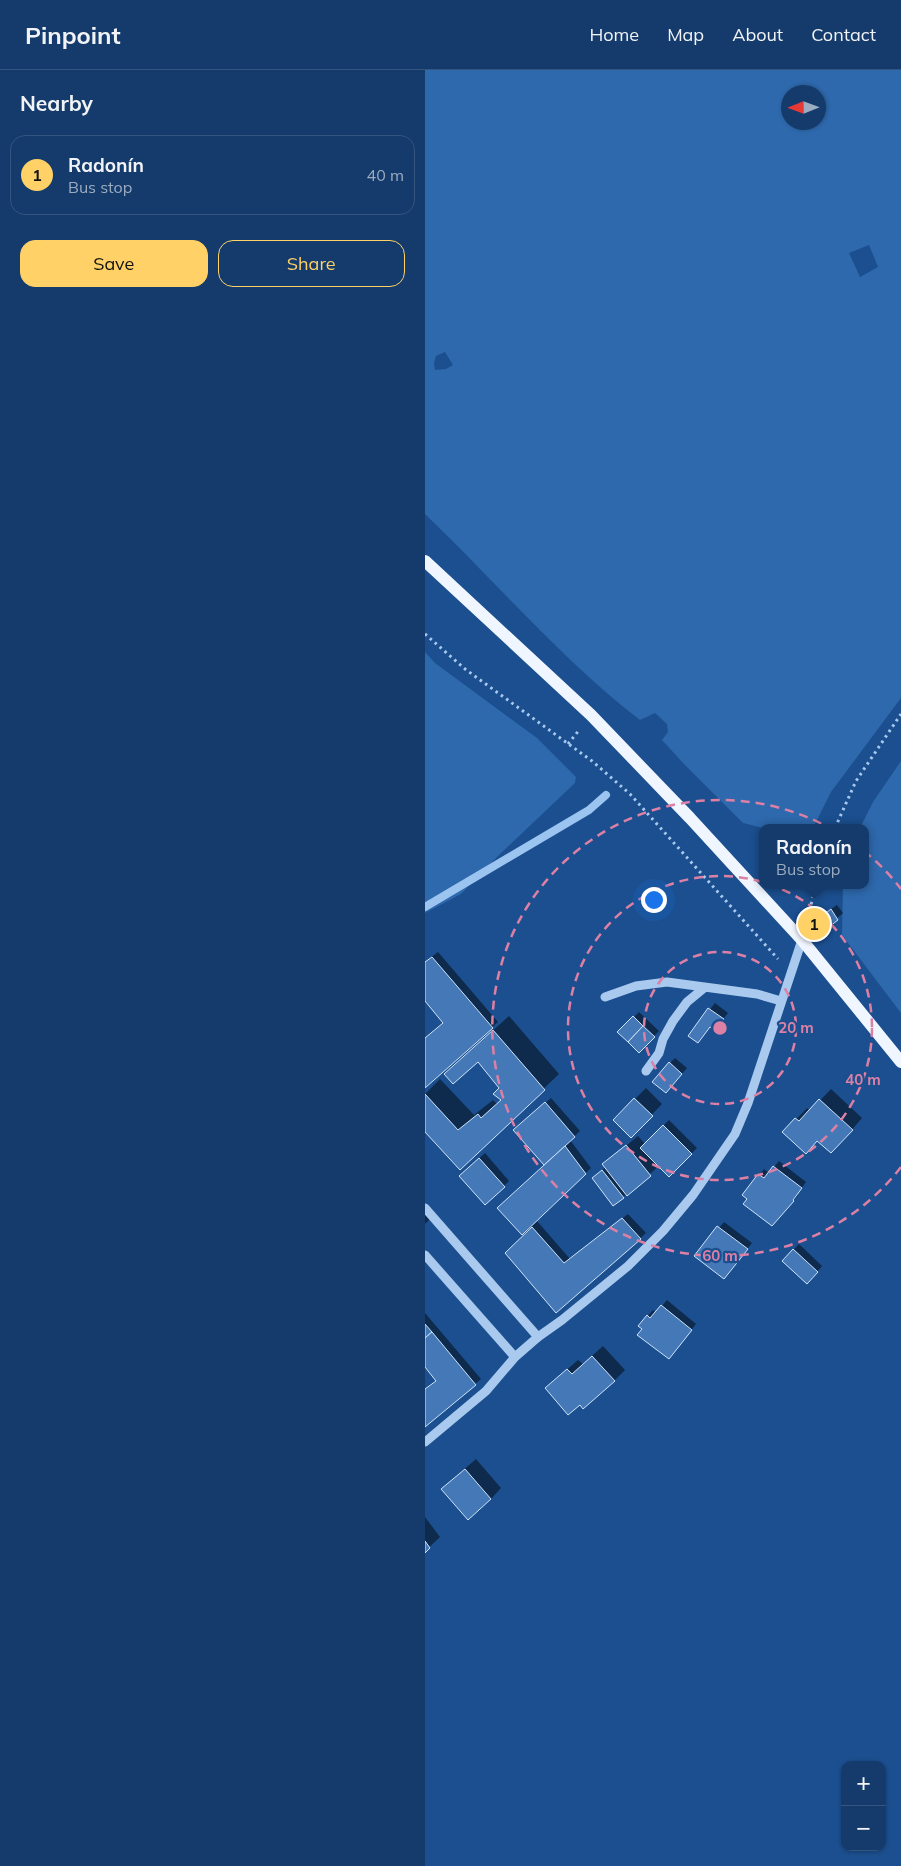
<!DOCTYPE html>
<meta charset="utf-8">
<style>
body{margin:0;font-family:Mulish,sans-serif;background:#214673;color:#f1f3f6}
.controls{position:absolute;right:15px;bottom:15px;display:grid;overflow:hidden;border-radius:10px;box-shadow:0 1px 4px #0004}
.controls button{width:45px;height:45px;display:grid;place-items:center;padding:0;border:0;border-bottom:1px solid #33557e;background:#143b6b;color:#f1f3f6;font:25px sans-serif}
.compass{position:absolute;left:356px;top:15px;width:45px;height:45px;border-radius:50%;background:#143b6b;box-shadow:0 1px 4px #0004;rotate:269deg}
.you{position:absolute;left:228px;top:829px;width:18px;height:18px;margin:-12px;border:4px solid #fff;border-radius:50%;background:#1a73e8;box-shadow:0 0 0 8px #1a73e833}
.badge{display:grid;place-items:center;width:32px;height:32px;border-radius:50%;background:#ffd166;color:#111;font-size:16px;font-weight:700}
.pin{position:absolute;translate:-50% -50%;border:2px solid #fff;box-shadow:0 1px 5px #0006}
.popup{position:absolute;left:334px;top:754px;width:110px;height:65px;box-sizing:border-box;display:grid;place-content:center;border-radius:10px;background:#143b6b;filter:drop-shadow(0 1px 4px #0005);font-size:16px;white-space:nowrap;color:#9dadc1}
.popup b{font-size:19px;color:#f1f3f6}
.popup::after{content:'';position:absolute;left:50%;top:100%;margin-left:-10px;border:10px solid transparent;border-top-color:#143b6b}
.list{margin:0;padding:0;list-style:none}
h2{display:flex;justify-content:space-between;align-items:center;height:65px;margin:0;padding:0 20px;font-size:21px}
h2 small{font-size:16px;font-weight:400;color:#9dadc1}
.list li{display:grid;grid-template-columns:32px 1fr auto;gap:15px;align-items:center;box-sizing:border-box;height:80px;margin:0 10px 10px;padding:0 10px;border:1px solid #33557e;border-radius:15px}
.list b{display:block;font-size:19px;white-space:nowrap}
.list p{margin:0;font-size:16px;white-space:nowrap;color:#9dadc1}
.list em{font-size:16px;font-style:normal;color:#9dadc1}
.actions{display:flex;gap:10px;padding:15px 20px}
.actions a{flex:1;padding:11px 0;border:1px solid #ffd166;border-radius:15px;text-align:center;font-size:18px;color:#ffd166}
.actions .main{background:#ffd166;color:#111}
.map{position:relative;flex:none;width:476px;height:1796px;overflow:hidden}
header{display:flex;align-items:center;gap:30px;box-sizing:border-box;height:70px;padding:0 25px;background:#143b6b;border-bottom:1px solid #33557e}
header strong{font-size:24px}
nav{display:flex;gap:28px;margin-inline-start:auto;font-size:18px}
main{display:flex}
aside{flex:1;background:#143b6b}
.map>svg:first-child{display:block}
.green{fill:#2e69ad;fill-rule:evenodd}
.shadow{fill:#0007}
.lines{fill:none;stroke-linecap:round;stroke-linejoin:round}
.stream{stroke:#9cc4f0;stroke-width:8}
.building{fill:#4478b7;stroke:#cfe3fa}
.path{stroke:#a9c9ee;stroke-width:3;stroke-dasharray:2.5 4;stroke-linecap:butt}
.minor{stroke:#a9c9ee;stroke-width:9}
.major{stroke:#f0f6ff;stroke-width:12}
.ring{fill:none;stroke:#dd80a5;stroke-width:2.5;stroke-dasharray:9 6}
.centre{fill:#dd80a5;stroke:#1b4f8f;stroke-width:2.5}
.ring-label{font-size:15px;text-anchor:middle;font-weight:bold;fill:#dd80a5;stroke:#1b4f8f;stroke-width:4.5;stroke-linejoin:round;paint-order:stroke}
</style>
<header>
<strong>Pinpoint</strong>
<nav><a>Home</a><a>Map</a><a>About</a><a>Contact</a></nav>
</header>
<main>
<aside>
<h2>Nearby<small></small></h2>
<ul class="list">
<li><span class="badge">1</span><div><b>Radonín</b><p>Bus stop</p></div><em>40 m</em></li>
</ul>
<div class="actions"><a class="main">Save</a><a>Share</a></div>
</aside>
<div class="map">
<svg width="476" height="1796" viewBox="0 0 476 1796">
<rect width="100%" height="100%" fill="#1b4f8f"/>
<g class="green">
<path d="M 0,0 L 476,0 L 476,628 L 406,722 L 388,758 L 338,758 L 318,753 L 258,693 L 237,670 L 243,662 L 242,654 L 230,643 L 215,650 C 136,589 72,513 0,444 ZM 363,22 L 393,22 L 393,52 L 363,52 ZM 444,175 L 453,197 L 435,207 L 424,183 ZM 20,282 L 28,295 L 21,299 L 10,300 L 9,293 L 11,286 Z"/>
<polygon points="0,582 10,593 112,668 151,707 150,713 74,785 36,824 0,843"/>
<polygon points="476,691 476,943 417,865 418,815 440,815 440,758 435,758 448,732"/>
</g>
<g class="shadow">
<polygon points="412,835 418,843 404,855 403,841"/>
<polygon points="13,882 73,952 0,1017 0,969 19,952 0,930 0,892"/>
<polygon points="290,933 303,943 295,953 286,955 265,965"/>
<polygon points="214,942 234,961 214,981 194,962"/>
<polygon points="84,946 134,1004 35,1098 0,1060 0,1024 15,1009 49,1045 68,1030 72,1034 77,1029 76,1018 53,991 36,989"/>
<polygon points="250,988 262,998 246,1016 245,993"/>
<polygon points="221,1018 237,1034 206,1066 189,1050"/>
<polygon points="406,1019 437,1048 417,1071 393,1070 359,1062 382,1038 385,1041"/>
<polygon points="126,1028 155,1061 145,1070 166,1098 112,1151 145,1189 203,1144 221,1163 132,1242 99,1165 74,1138 121,1095 90,1061"/>
<polygon points="244,1050 272,1078 244,1106 234,1096 198,1127 174,1103 181,1097 179,1094 213,1066 220,1074"/>
<polygon points="60,1083 84,1111 79,1116 41,1100"/>
<polygon points="354,1091 381,1112 372,1124 373,1125 357,1144 318,1125 339,1099 344,1103"/>
<polygon points="0,1139 7,1147 0,1154"/>
<polygon points="299,1152 327,1173 304,1202 271,1186"/>
<polygon points="374,1174 397,1196 388,1207 359,1190"/>
<polygon points="242,1230 271,1254 249,1282 215,1255 228,1240 231,1243"/>
<polygon points="0,1243 56,1309 0,1355 0,1320 12,1310 0,1296"/>
<polygon points="178,1276 200,1300 189,1311 155,1333 121,1318 153,1290 158,1294"/>
<polygon points="51,1389 76,1418 66,1429 28,1409"/>
<polygon points="0,1447 15,1467 0,1481"/>
</g>
<g class="lines">
<polyline class="stream" points="0,837 164,740 181,725"/>
</g>
<g class="building">
<polygon points="406,839 413,850 404,857 396,847"/>
<polygon points="7,887 68,958 0,1018 0,968 18,953 0,931 0,892"/>
<polygon points="283,938 299,949 290,960 285,957 273,973 263,966"/>
<polygon points="208,946 218,956 203,972 192,962"/>
<polygon points="218,956 230,967 214,983 203,972"/>
<polygon points="68,960 120,1020 35,1100 0,1062 0,1024 33,1060 53,1044 56,1048 76,1030 68,1024 74,1018 53,992 28,1014 19,1004"/>
<polygon points="244,992 257,1004 241,1023 227,1012"/>
<polygon points="209,1028 228,1046 206,1068 188,1050"/>
<polygon points="394,1029 428,1060 406,1083 392,1071 381,1084 357,1062 370,1048 374,1051"/>
<polygon points="120,1032 150,1067 119,1095 88,1060"/>
<polygon points="238,1055 267,1084 244,1107 215,1078"/>
<polygon points="201,1075 226,1106 202,1126 177,1094"/>
<polygon points="140,1076 161,1104 97,1165 72,1138"/>
<polygon points="54,1088 80,1117 60,1135 34,1106"/>
<polygon points="348,1096 377,1118 368,1130 369,1131 347,1156 318,1134 322,1129 317,1125 333,1104 339,1108"/>
<polygon points="177,1100 199,1128 188,1136 167,1108"/>
<polygon points="197,1148 216,1169 131,1243 80,1183 107,1157 139,1193"/>
<polygon points="292,1156 323,1179 299,1209 269,1186"/>
<polygon points="368,1179 393,1202 382,1214 357,1191"/>
<polygon points="236,1235 267,1260 244,1289 212,1265 217,1259 213,1256 222,1245 225,1248"/>
<polygon points="0,1254 7,1262 0,1268"/>
<polygon points="7,1262 51,1315 0,1357 0,1319 11,1311 0,1297 0,1268"/>
<polygon points="167,1286 190,1311 158,1339 155,1335 143,1345 120,1318 142,1299 147,1304"/>
<polygon points="40,1399 66,1429 43,1450 16,1419"/>
<polygon points="0,1471 5,1478 0,1483"/>
</g>
<g class="lines">
<g class="path">
<polyline points="0,564 40,599 167,691 205,724 353,889"/>
<polyline points="143,674 155,659"/>
<polyline points="410,758 431,711 476,644"/>
<polyline points="383,847 391,815"/>
</g>
<g class="minor">
<polyline points="180,927 211,916 242,912 332,924 356,931"/>
<polyline points="221,1001 234,983 238,969 248,951 262,932 279,918"/>
<polyline points="0,1138 113,1267"/>
<polyline points="0,1185 90,1287"/>
<polyline points="0,1372 61,1321 90,1287 113,1267 137,1250 203,1196 238,1161 268,1125 310,1064 323,1033 377,870"/>
</g>
<polyline class="major" points="0,491 166,645 265,748 377,870 476,992"/>
</g>
<g class="ring">
<circle cx="295" cy="958" r="76"/>
<circle cx="295" cy="958" r="152"/>
<path d="M476 1097A228 228 0 1 1 476 819"/>
</g>
<circle cx="295" cy="958" r="8" class="centre"/>
<g class="ring-label">
<text x="371" y="963">20 m</text>
<text x="438" y="1015">40 m</text>
<text x="295" y="1191">60 m</text>
</g>
</svg>
<div class="controls">
<button>+</button>
<button>−</button>
</div>
<svg class="compass" viewBox="-18 -18 36 36"><path d="M0-13l5 13h-10z" fill="#e53935"/><path d="M0 13l5-13h-10z" fill="#9dadc1"/></svg>
<div class="you"></div>
<div class="pin badge" style="left:389px;top:854px">1</div>
<div class="popup"><b>Radonín</b>Bus stop</div>
</div>
</main>
